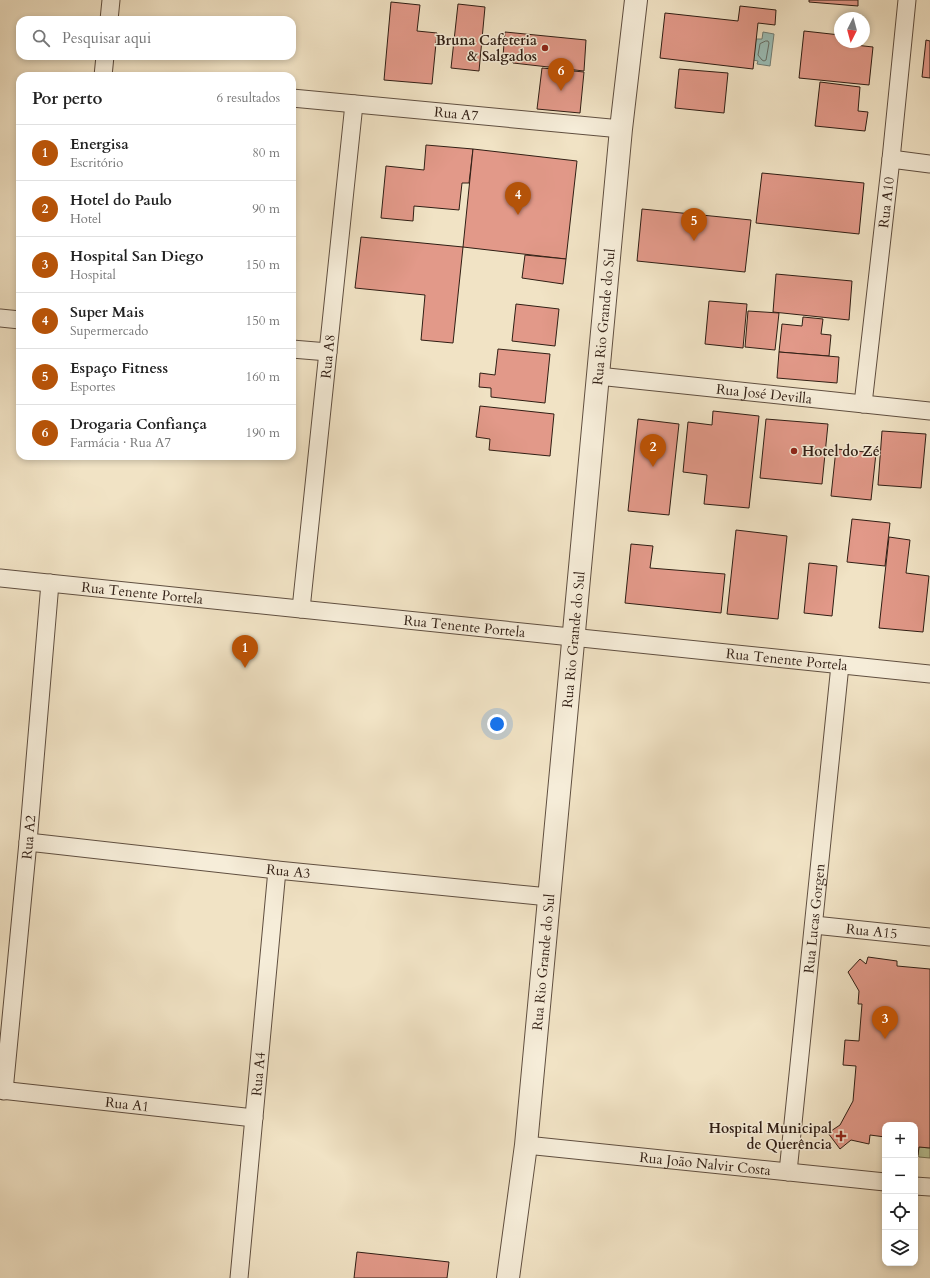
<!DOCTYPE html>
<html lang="pt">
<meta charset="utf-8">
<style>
body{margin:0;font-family:Cardo,serif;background:#f6f6f6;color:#222}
.controls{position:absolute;right:12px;bottom:12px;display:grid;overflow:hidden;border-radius:8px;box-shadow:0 2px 6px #0003}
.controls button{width:36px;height:36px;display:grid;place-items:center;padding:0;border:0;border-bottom:1px solid #e0e0e0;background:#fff;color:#222;font:20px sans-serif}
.compass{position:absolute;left:834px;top:12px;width:36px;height:36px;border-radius:50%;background:#fff;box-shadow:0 2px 6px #0003;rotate:186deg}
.you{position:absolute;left:497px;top:724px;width:14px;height:14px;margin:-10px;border:3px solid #fff;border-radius:50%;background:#1a73e8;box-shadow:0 0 0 6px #1a73e833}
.badge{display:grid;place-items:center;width:26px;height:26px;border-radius:50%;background:#b45309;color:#fff;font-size:13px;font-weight:700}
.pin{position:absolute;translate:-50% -33px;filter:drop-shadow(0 1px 2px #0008)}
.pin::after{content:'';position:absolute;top:21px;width:14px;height:12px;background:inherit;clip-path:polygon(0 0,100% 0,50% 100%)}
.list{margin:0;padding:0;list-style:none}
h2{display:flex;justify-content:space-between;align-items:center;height:52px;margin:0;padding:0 16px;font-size:17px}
h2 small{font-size:13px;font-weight:400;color:#767676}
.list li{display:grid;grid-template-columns:26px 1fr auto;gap:12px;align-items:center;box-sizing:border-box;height:56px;padding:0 16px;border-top:1px solid #e0e0e0}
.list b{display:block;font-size:15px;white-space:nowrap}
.list p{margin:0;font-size:13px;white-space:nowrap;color:#767676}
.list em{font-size:13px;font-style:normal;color:#767676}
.icon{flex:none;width:22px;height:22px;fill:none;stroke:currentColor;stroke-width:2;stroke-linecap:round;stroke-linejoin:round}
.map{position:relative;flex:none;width:930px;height:1278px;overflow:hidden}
.search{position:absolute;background:#fff;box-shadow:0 2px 6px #0003;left:16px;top:16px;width:280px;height:44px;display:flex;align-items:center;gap:10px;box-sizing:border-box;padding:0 14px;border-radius:12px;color:#767676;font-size:15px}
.panel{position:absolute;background:#fff;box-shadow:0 2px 6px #0003;left:16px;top:72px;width:280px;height:388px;border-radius:12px}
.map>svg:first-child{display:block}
.green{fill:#b9c495;stroke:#747154}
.water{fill:#9bbeb7;stroke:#707e76}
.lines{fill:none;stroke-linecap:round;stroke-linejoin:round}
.shore{stroke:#666e66;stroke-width:1}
.building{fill:#e29989;stroke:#301e14}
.minor-casing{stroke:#604f40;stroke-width:19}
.tertiary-casing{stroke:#604f40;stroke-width:24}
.minor{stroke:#f6edd9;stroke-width:17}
.tertiary{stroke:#f6edd9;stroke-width:22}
.poi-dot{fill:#8f2418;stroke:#f6edd9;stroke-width:1.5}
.labels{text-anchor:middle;stroke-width:3;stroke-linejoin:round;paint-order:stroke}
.poi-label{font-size:14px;font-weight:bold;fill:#301e14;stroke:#f6edd9;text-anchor:end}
.street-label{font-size:14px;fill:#301e14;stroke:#f6edd9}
</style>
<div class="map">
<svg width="930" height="1278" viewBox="0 0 930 1278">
<rect width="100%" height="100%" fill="#f1e3c5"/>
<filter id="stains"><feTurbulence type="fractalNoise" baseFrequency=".005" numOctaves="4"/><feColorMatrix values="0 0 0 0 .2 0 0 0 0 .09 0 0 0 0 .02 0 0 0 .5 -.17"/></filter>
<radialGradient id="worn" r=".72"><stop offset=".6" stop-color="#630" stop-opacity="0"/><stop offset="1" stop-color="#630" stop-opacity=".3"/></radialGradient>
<polygon class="green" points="919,1147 930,1148 930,1158 919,1157 918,1155"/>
<polygon class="water" points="763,32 774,34 770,66 757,64 758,61 753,60 756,39 762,39"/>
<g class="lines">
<polygon class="shore" points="766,41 768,41 769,43 766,60 764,61 762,60 758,55 760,44"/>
</g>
<g class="building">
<polygon points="809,0 858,0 858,6 809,2"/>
<polygon points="391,2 420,5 417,31 437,33 432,84 384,80"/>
<polygon points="458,4 485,7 479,71 451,68"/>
<polygon points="740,6 776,10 775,25 758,23 753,69 660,58 665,13 738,21"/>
<polygon points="804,31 840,35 840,42 856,42 855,45 873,47 869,85 799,78"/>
<polygon points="505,32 586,40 584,71 513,63 513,57 503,56"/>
<polygon points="926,40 930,41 930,78 922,77"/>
<polygon points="542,68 584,72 580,113 537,109"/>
<polygon points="679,69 728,73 724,113 675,108"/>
<polygon points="820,82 860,87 858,111 868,112 865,131 815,126"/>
<polygon points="426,145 473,149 469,183 462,183 459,210 414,206 413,221 381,218 386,166 424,170"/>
<polygon points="473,149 577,161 566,259 463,247"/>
<polygon points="292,154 295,154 292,180"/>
<polygon points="762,173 864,183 859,234 756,223"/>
<polygon points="642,209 751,220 745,272 637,261"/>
<polygon points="361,237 463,247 453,343 421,340 425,295 355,288"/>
<polygon points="525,255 566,259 563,284 522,278"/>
<polygon points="776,274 852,281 849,320 773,312"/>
<polygon points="709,301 747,304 743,348 705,344"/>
<polygon points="516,304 559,309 555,346 512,341"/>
<polygon points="748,311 779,313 775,350 745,347"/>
<polygon points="803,317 823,319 821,334 831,335 829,356 779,352 782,324 802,326"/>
<polygon points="498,349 550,354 545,403 491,397 491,388 479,387 480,373 495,375"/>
<polygon points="779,352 839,357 837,383 777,378"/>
<polygon points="480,406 554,414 550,456 489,450 490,439 476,437"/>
<polygon points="713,411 759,416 749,508 704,504 707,475 683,472 688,422 712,425"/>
<polygon points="638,419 679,424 669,515 628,511"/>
<polygon points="766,419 828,424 822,484 760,478"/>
<polygon points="882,431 926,434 921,488 878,485"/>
<polygon points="836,449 876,453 871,500 831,496"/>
<polygon points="852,519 890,523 885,566 847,562"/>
<polygon points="736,530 787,536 778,619 727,614"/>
<polygon points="889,537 910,540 906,573 929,576 923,632 879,628"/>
<polygon points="631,544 653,546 650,568 725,574 721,613 625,603"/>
<polygon points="809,563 837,566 832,616 804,613"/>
<polygon points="868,957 897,961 897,966 930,969 930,1148 919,1147 918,1155 915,1155 915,1125 885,1125 885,1137 870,1135 869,1144 851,1140 840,1149 828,1133 840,1125 853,1101 856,1066 843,1065 845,1040 859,1041 862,1004 858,1004 859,991 848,972 860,959 866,964"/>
<polygon points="357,1252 449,1262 447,1278 354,1278"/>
</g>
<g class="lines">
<g class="minor-casing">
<g id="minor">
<polyline points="109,20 111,0"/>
<polyline points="103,76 105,56"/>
<path id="s1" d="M 292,98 L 621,129"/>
<polyline points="891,159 930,164"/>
<polyline points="0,318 20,320"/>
<polyline points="292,349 328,352"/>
<path id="s2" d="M 598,376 L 930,411"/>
<path id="s3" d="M 863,404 L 891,159 L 907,0"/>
<path id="s4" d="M 0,578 L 930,674"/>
<path id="s5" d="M 301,609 L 354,104"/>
<path id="s6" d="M 28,842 L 277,870 L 549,897"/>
<path id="s7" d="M 814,925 L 930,937"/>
<path id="s8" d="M 0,1090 L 254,1118"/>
<path id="s9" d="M 4,1091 L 28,842 L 50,583"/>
<path id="s10" d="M 526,1145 L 885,1182"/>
<path id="s11" d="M 788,1172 L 840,665"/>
<polyline points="915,1186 930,1187"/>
<path id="s12" d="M 239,1278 L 277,870"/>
</g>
</g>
<g class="tertiary-casing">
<g id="tertiary">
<path id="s13" d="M 508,1278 L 526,1145 L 621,129 L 636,0"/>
</g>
</g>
<use href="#minor" class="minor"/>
<use href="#tertiary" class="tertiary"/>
</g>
<g class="poi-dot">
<circle cx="545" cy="48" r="4"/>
<circle cx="794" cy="451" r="4"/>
<path d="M839 1130h4v4h4v4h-4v4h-4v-4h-4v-4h4z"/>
</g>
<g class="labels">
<g class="poi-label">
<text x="537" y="45">Bruna Cafeteria<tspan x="537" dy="16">&amp; Salgados</tspan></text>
<text x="802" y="456" text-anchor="start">Hotel do Zé</text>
<text x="832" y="1133">Hospital Municipal<tspan x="832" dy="16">de Querência</tspan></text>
</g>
<g class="street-label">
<text dy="5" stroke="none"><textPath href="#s1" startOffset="165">Rua A7</textPath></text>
<text dy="5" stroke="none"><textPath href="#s3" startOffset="203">Rua A10</textPath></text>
<text dy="5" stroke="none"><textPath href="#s13" startOffset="966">Rua Rio Grande do Sul</textPath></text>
<text dy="5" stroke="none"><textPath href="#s5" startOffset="254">Rua A8</textPath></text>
<text dy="5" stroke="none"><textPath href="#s2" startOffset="167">Rua José Devilla</textPath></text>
<text dy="5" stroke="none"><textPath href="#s4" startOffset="143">Rua Tenente Portela</textPath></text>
<text dy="5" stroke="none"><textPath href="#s4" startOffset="467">Rua Tenente Portela</textPath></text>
<text dy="5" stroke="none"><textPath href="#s13" startOffset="642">Rua Rio Grande do Sul</textPath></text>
<text dy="5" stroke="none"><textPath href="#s4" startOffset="791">Rua Tenente Portela</textPath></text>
<text dy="5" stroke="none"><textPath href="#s9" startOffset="255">Rua A2</textPath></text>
<text dy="5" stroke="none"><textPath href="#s6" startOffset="262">Rua A3</textPath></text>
<text dy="5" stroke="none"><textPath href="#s11" startOffset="255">Rua Lucas Gorgen</textPath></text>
<text dy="5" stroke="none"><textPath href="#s7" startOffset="58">Rua A15</textPath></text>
<text dy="5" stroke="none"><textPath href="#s13" startOffset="318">Rua Rio Grande do Sul</textPath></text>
<text dy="5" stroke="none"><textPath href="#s12" startOffset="205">Rua A4</textPath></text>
<text dy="5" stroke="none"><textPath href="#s8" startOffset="128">Rua A1</textPath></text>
<text dy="5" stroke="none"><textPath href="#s10" startOffset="180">Rua João Nalvir Costa</textPath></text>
</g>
</g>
<rect width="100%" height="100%" filter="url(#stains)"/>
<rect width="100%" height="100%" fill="url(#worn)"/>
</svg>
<div class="controls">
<button>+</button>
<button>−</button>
<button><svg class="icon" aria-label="locate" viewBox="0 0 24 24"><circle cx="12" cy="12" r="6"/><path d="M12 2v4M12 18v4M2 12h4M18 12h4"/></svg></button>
<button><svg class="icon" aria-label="layers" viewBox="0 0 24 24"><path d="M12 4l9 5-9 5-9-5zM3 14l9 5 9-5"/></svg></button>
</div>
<svg class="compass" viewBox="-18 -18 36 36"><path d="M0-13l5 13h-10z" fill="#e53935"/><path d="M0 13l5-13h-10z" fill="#767676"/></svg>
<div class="you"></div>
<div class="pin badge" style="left:245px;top:668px">1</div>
<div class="pin badge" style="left:653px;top:467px">2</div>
<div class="pin badge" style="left:885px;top:1039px">3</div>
<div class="pin badge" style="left:518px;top:215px">4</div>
<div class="pin badge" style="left:694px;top:241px">5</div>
<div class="pin badge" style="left:561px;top:91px">6</div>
<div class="search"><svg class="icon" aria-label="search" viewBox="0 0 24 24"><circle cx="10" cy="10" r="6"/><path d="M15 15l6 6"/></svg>Pesquisar aqui</div>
<section class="panel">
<h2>Por perto<small>6 resultados</small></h2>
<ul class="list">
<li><span class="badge">1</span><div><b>Energisa</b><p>Escritório</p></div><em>80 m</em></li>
<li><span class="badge">2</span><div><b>Hotel do Paulo</b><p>Hotel</p></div><em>90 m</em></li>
<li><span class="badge">3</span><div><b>Hospital San Diego</b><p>Hospital</p></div><em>150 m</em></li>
<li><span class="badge">4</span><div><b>Super Mais</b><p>Supermercado</p></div><em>150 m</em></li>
<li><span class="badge">5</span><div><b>Espaço Fitness</b><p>Esportes</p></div><em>160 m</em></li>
<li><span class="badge">6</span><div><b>Drogaria Confiança</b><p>Farmácia · Rua A7</p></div><em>190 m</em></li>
</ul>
</section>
</div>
